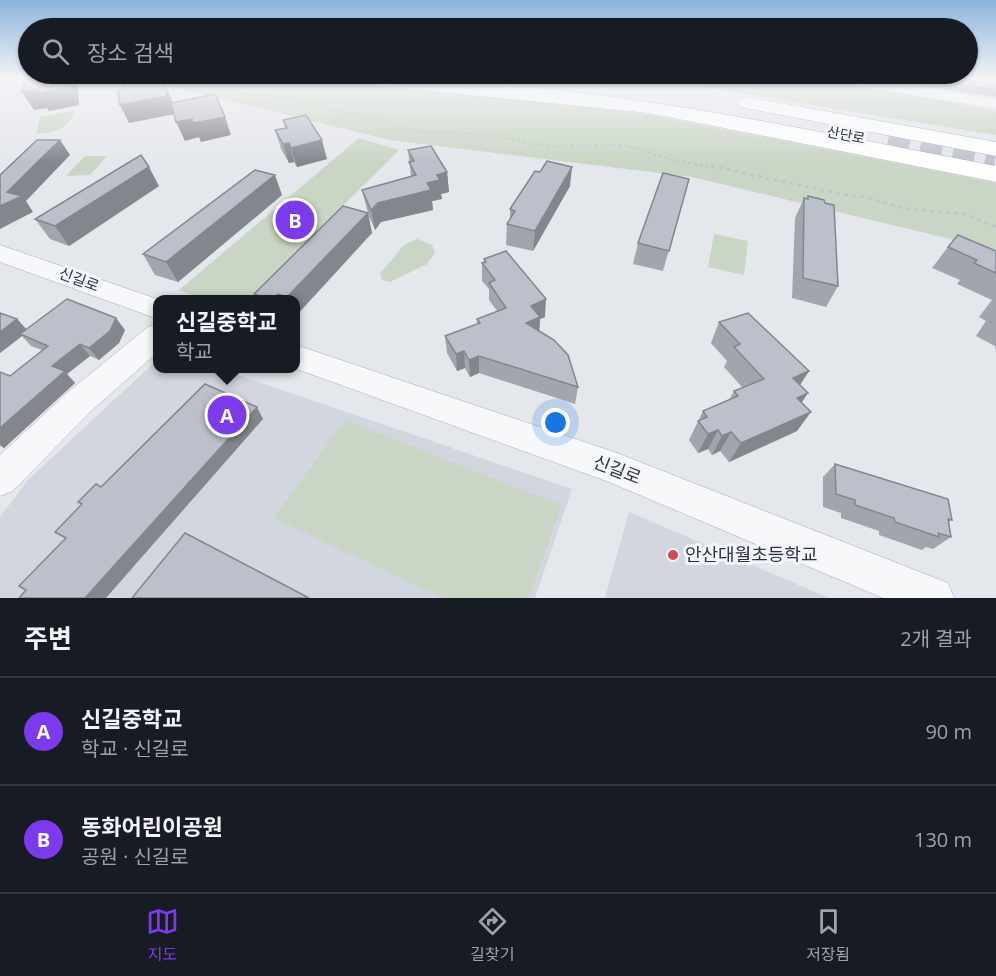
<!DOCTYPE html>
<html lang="ko">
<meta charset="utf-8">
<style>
body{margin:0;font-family:"Open Sans","Noto Sans KR",sans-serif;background:#20242c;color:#f1f3f6}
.you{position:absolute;left:556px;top:423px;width:21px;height:21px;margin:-15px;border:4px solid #fff;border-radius:50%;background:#1a73e8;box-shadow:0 0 0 9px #1a73e833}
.badge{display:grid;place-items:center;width:39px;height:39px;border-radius:50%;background:#7c3aed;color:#fff;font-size:20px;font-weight:700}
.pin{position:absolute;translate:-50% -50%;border:3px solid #fff;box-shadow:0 2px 6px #0006}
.popup{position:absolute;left:153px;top:295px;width:147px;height:78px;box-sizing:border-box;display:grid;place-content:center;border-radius:12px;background:#171b24;filter:drop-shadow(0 2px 4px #0005);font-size:20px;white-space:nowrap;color:#9ea1a6}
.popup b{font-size:22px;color:#f1f3f6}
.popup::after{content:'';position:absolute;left:50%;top:100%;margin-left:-12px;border:12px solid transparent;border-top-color:#171b24}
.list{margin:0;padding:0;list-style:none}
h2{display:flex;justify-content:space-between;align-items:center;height:78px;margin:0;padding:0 24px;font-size:26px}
h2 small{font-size:20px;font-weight:400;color:#9ea1a6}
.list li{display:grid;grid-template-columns:39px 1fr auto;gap:18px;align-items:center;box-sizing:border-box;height:108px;padding:0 24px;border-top:2px solid #363941}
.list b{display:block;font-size:22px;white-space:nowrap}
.list p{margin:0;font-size:20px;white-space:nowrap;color:#9ea1a6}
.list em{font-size:20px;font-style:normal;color:#9ea1a6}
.icon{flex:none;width:33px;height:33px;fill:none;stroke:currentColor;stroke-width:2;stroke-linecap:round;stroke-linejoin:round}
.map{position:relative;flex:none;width:996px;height:598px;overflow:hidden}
.search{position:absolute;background:#171b24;box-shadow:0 2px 4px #0004;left:18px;right:18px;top:18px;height:66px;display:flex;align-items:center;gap:15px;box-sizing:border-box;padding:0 21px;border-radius:33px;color:#9ea1a6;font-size:22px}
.sheet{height:294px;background:#171b24}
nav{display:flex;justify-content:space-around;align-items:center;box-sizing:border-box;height:84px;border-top:2px solid #363941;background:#171b24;font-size:16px;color:#9ea1a6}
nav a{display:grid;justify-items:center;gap:3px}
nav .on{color:#7c3aed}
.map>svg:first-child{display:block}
.built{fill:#d2d6de}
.green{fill:#c9d6c5}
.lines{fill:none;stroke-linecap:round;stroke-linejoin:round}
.major-tunnel{stroke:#bfc3cb;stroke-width:22;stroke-dasharray:22 11;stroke-linecap:butt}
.minor-casing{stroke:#a9aeb7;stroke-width:1}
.major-casing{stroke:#a3abb8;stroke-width:1}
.path-far1{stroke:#c2c5cb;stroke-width:2;stroke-dasharray:3 3;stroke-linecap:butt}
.path{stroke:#c2c5cb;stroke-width:3;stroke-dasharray:4 4;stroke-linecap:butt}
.minor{fill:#f7f8fa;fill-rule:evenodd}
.major{fill:#fff;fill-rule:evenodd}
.wall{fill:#a1a5ae}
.shaded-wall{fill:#83868d}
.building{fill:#bbc0ca;stroke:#83868d;stroke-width:1.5}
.poi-dot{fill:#d1495b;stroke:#f4f6f9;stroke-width:2}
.labels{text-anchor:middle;stroke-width:6;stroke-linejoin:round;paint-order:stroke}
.far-street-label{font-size:14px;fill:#2b3445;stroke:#f4f6f9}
.street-label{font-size:15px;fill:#2b3445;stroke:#f4f6f9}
.near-street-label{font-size:18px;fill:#2b3445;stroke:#f4f6f9}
.near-poi-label{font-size:18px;fill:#2b3445;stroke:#f4f6f9;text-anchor:start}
</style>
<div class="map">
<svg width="996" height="598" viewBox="0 0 996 598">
<rect width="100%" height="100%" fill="#e4e7ec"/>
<g class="built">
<polygon points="158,359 158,368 220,369 572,489 535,598 0,598 0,517 28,480"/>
<polygon points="629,512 829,598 605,598"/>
</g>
<g class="green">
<polygon points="138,79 326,79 646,114 996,183 996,250 692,177 390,140"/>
<polygon points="654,79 821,79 996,111 996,135"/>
<path d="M 75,110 C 69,130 54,132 36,134 L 40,117 Z"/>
<polygon points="359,138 399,150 249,299 204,299 179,290"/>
<polygon points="85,156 107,156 90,175 66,176"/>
<polygon points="714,234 748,241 744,275 708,267"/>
<polygon points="417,239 432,245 435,253 427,264 390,282 382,280 380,274 404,245"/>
<polygon points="345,420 561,505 529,598 443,598 274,518"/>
</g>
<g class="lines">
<polyline class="major-tunnel" points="889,135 996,155"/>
<g class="minor-casing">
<g id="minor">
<polygon points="837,79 874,79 996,99 996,109 845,84"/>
<polygon points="0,245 160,300 158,300 158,319 0,262"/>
<polygon points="158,324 158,352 90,412 13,491 0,496 0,455 68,392 148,327"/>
<polygon points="296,345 617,453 948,583 954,598 883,598 609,482 294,368"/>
</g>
</g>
<g class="major-casing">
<g id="major">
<path d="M 372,79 C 583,79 790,127 996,166 L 996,182 L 648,113 L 381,86 L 374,84 Z"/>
<polygon points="747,97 996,142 996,156 740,107 736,103 740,99"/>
</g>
</g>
<polyline class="path-far1" points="215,79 230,85 237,93 285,97 422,132 487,134 546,146 623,145 673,160 718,168"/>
<polyline class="path" points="711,166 840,194 865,197 907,209 964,214 996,227"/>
<use href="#minor" class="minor"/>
<use href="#major" class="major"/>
</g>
<g class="wall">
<polygon points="884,79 996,79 996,97"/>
<polygon points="283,120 327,159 297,167 294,162 289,163 281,149 275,130 285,128"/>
<polygon points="408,150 447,172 449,192 441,194 442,199 432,201 433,210 381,222 375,230 368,214 372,233 296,300 256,300 254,294 368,213 362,190 411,176"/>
<polygon points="540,172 570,186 533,251 506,245 507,224 510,220 510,209"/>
<polygon points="689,179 663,271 633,264 638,243"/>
<polygon points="159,186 69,246 50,239 35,219"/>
<polygon points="282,195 178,282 155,275 143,254"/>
<polygon points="808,196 838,286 826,307 792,298 795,218 804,198 807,199"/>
<polygon points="948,247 996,251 996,351 995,346 976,336 986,321 979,317 992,300 957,284 960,280 932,268"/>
<polygon points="484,259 545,317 540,319 539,331 578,387 575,404 479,373 470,377 465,368 457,371 447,353 445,336 477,324 477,319 497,311 489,300 489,289 482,281 482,263 484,263"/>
<polygon points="0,313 17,319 26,329 125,330 119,343 99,360 90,356 67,374 75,383 4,448 0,446 0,372 10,376 42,350 31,346 22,336 0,353"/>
<polygon points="719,322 809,371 800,385 802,402 797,431 729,462 720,451 712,455 708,449 698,453 689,440 703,411 729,400 734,391 743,388 724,367 727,361 711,343"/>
<polygon points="835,464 952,520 949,522 951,537 933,549 926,547 922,550 879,535 879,531 841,518 841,513 823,507 823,477"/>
</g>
<g class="shaded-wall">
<polygon points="69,79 75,79 78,85 79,105 49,111 47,108 34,110 22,92 38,89"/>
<polygon points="147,79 155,96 163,80 171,98 175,114 129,123 120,105"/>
<polygon points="225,117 231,135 201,142 199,137 185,141 176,122 192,119"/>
<polygon points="60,140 70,155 26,201 33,212 0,229 0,206 7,192"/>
<polygon points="322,140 327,159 297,167 291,148"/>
<polygon points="289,143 294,162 289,163 283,144"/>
<polygon points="149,167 159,186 69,246 55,226"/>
<polygon points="572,167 570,186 533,251 535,231"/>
<polygon points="447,172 449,192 441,194 442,199 432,201 433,210 381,222 375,230 371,210 378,203 427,183 437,175"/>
<polygon points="275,175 282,195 178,282 166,262"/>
<polygon points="368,213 372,233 296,316 296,300 288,300 287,297"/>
<polygon points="278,294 280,300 273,300"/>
<polygon points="546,299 545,317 540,319 539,335 526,323 531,306"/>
<polygon points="116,318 125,330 119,343 99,360 89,348"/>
<polygon points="17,319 28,331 20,334 22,336 0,353 0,332"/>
<polygon points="80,344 90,356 67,374 75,383 4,448 0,444 0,428 52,366"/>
<polygon points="464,351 465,368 457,371 456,354"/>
<polygon points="479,356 479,373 470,377 469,360"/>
<polygon points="809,371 796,391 793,378"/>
<polygon points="808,393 795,413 797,398"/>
<polygon points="257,407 263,419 106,598 85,598"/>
<polygon points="811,412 797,431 729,462 741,443"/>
<polygon points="718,430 708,449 698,453 708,434"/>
<polygon points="731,432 720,451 712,455 722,436"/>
</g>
<g class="building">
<polygon points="25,79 69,79 69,87 38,93 38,89 22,92"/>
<polygon points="144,79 147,79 148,83 163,80 167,96 120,105 118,90 124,89 124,83"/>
<polygon points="928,79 996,79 996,90"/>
<polygon points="215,94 225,117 193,123 192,119 176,122 171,103"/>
<polygon points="306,115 322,140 291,148 289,143 283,144 275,130 287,128 283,120"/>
<polygon points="37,140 60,140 7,192 22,196 0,206 0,175"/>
<polygon points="431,146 447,172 437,175 440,180 427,183 431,190 378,203 371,210 362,190 416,175 409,162 414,161 408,150"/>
<polygon points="141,155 149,167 55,226 35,219"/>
<polygon points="547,161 572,167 535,231 507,224 515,211 510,209 535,171 540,172"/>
<polygon points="255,170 275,175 166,262 143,254"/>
<polygon points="663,173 689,179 669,251 638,243"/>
<polygon points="808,196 824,200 825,203 834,205 838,286 803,278 804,198 808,199"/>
<polygon points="343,206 368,213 287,297 278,294 272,300 254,294"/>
<polygon points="958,235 996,251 996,273 974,263 977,260 948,247"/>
<polygon points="506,251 546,299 531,306 540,317 526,323 554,340 568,355 578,387 479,356 469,360 464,351 456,354 445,336 480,323 477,319 506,308 489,283 495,280 482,263 486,262 484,259"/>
<polygon points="67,299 116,318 110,331 89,348 80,344 52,366 65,371 0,428 0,372 10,376 48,346 20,334"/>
<polygon points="0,313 17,319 0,332"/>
<polygon points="748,313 809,371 793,378 808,393 797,398 811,412 741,443 731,432 722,436 718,430 708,434 698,421 707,417 703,411 738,396 734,391 764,379 734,347 740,344 719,322"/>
<polygon points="205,384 257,407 85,598 19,598 26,590 19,586 66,538 55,532 82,504 78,502 96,484 101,487"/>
<polygon points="835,464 948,499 952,520 948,519 951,537 938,533 939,537 895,522 894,518 855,505 855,500 836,494"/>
<polygon points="185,533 309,598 132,598"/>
</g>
<linearGradient id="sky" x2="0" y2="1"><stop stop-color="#8bb4dd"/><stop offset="0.48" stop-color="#f3f4f6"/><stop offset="1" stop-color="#f3f4f6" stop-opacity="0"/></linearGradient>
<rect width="996" height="163" fill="url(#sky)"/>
<circle class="poi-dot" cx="673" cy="555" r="6"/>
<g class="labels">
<g class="far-street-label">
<text transform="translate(846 135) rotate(11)" y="5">산단로</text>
</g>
<g class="street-label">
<text transform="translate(79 280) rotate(20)" y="5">신길로</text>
</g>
<g class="near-street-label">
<text transform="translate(617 470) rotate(21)" y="6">신길로</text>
</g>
<g class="near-poi-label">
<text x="685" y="561">안산대월초등학교</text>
</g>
</g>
</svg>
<div class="you"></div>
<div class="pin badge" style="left:227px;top:415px">A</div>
<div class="popup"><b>신길중학교</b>학교</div>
<div class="pin badge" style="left:295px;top:220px">B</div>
<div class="search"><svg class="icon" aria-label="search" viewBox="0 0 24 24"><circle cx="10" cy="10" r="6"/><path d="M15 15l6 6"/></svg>장소 검색</div>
</div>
<section class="sheet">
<h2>주변<small>2개 결과</small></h2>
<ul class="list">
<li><span class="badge">A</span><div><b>신길중학교</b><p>학교 · 신길로</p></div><em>90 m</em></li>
<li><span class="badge">B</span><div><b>동화어린이공원</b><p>공원 · 신길로</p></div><em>130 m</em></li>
</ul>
</section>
<nav>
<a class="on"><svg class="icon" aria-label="map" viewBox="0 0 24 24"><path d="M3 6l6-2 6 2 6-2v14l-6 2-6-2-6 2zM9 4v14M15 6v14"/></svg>지도</a>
<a><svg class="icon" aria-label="directions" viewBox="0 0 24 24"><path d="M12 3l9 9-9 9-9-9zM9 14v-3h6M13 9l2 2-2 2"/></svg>길찾기</a>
<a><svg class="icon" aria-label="saved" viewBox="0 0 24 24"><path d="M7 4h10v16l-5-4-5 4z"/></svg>저장됨</a>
</nav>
